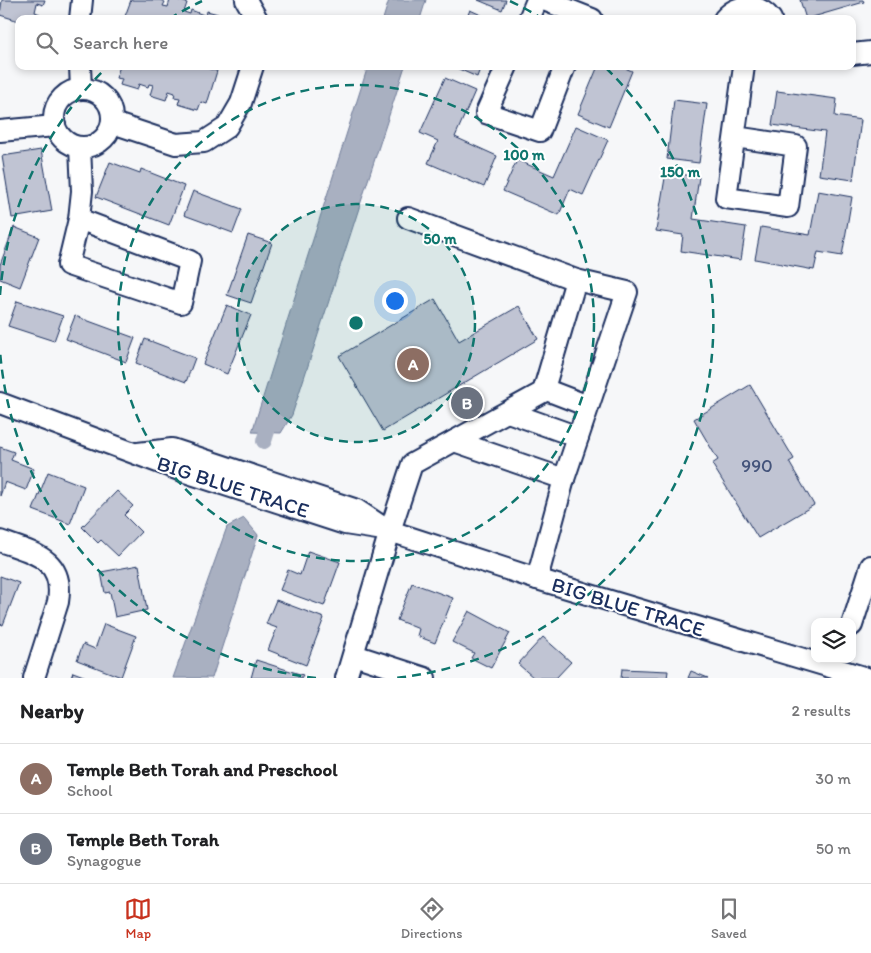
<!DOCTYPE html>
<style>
body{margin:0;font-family:Itim,sans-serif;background:#f6f6f6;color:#202124}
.controls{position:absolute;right:15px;bottom:15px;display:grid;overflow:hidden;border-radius:10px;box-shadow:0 2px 8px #0003}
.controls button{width:45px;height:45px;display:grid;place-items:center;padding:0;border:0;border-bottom:1px solid #e0e0e0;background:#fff;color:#202124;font:25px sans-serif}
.you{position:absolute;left:394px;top:300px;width:18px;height:18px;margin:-12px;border:4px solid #fff;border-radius:50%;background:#1a73e8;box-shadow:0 0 0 8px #1a73e833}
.badge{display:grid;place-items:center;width:32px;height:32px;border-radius:50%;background:#c8321e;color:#fff;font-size:16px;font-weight:700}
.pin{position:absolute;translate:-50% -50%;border:2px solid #fff;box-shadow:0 1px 5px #0006}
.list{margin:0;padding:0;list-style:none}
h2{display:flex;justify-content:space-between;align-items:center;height:65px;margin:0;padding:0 20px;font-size:21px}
h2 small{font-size:16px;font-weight:400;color:#757577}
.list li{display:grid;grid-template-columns:32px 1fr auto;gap:15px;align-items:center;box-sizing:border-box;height:70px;padding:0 20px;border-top:1px solid #e0e0e0}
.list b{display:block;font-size:19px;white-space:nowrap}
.list p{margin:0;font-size:16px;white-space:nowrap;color:#757577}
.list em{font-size:16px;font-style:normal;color:#757577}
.icon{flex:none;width:28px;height:28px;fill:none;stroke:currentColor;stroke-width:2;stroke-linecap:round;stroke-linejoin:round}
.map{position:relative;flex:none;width:871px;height:678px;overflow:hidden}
.search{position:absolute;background:#fff;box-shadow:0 2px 8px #0003;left:15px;right:15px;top:15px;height:55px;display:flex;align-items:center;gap:12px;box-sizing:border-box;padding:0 18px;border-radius:10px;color:#757577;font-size:19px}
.sheet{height:205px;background:#fff}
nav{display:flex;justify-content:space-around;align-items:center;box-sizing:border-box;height:70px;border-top:1px solid #e0e0e0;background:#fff;font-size:14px;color:#757577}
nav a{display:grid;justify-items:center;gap:2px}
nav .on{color:#c8321e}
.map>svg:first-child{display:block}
.water{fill:#a9b0c1;stroke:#707c99}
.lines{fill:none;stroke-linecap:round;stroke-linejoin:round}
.canal{stroke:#a9b0c1;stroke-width:16}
.building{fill:#c0c4d3;stroke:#1b2f5e}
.minor-casing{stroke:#1b2f5e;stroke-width:24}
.minor{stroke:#fff;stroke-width:20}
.ring{fill:none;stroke:#0f766e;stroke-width:2.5;stroke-dasharray:9 6}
.labels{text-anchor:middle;stroke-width:4;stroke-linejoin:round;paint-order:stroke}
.number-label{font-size:19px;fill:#44547b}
.street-label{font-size:21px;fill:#1b2f5e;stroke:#fff}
.centre{fill:#0f766e;stroke:#fff;stroke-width:2.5}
.ring-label{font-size:15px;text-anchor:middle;font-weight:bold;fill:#0f766e;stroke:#fff;stroke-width:4;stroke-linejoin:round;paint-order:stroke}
</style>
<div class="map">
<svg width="871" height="678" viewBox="0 0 871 678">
<rect width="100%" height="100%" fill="#f6f7f9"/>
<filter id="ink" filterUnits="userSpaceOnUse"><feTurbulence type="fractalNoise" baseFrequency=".02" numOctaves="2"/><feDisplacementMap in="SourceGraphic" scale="10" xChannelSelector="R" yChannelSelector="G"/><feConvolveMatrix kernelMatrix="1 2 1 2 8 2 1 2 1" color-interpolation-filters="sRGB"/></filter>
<g filter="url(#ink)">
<g class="water">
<polygon points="389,0 426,0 420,19 383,19"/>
<polygon points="368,66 405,66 292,415 281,433 252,432"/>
<polygon points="244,518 258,535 212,678 173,678 227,527"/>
</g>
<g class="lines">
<polyline class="canal" points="264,441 273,412"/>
</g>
<g class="building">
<polygon points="2,0 45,0 43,5 37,3 35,12 40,14 39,19 19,19 19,21 0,15"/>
<polygon points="131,0 160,0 165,2 163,6 168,7 170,0 177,0 187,3 184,12 190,14 191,10 206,16 207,11 218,14 217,19 124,19"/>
<polygon points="478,0 506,0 502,10"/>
<polygon points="800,0 863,0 864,2 806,19"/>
<polygon points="470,10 490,19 466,19"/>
<polygon points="120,66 199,66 217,71 207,104 201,102 198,110 178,104 180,98 174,97 175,93 169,91 166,100 150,95 153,85 149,84 148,87 139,84 137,90 120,85 122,79 116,78"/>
<polygon points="452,66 481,66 477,77"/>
<polygon points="598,66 620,66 632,71 609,127 578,114"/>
<polygon points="445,78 475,91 455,137 497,156 484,187 428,163 438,141 420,133"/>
<polygon points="777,91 837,99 835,116 861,120 853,180 819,175 825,132 772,125"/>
<polygon points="674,100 707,104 699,163 667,159"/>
<polygon points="576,126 608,140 583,195 570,189 559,215 503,191 517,160 554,176"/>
<polygon points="41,150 52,211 12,218 2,156"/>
<polygon points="110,162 140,173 141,169 184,186 169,225 96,197"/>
<polygon points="666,172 699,177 693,219 746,227 741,260 681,251 683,235 656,231"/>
<polygon points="193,191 242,209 233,233 184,215"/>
<polygon points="818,191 852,197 842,256 818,252 814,270 755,259 761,227 810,235"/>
<polygon points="14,227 39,237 20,287 0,279 0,265"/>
<polygon points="248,235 272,243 251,303 227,295"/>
<polygon points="435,299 459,341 519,306 538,339 383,431 339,356"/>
<polygon points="17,301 63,316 54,341 8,326"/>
<polygon points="227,305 251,315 227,374 203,364"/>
<polygon points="75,316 135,338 126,362 66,339"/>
<polygon points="145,339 195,358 186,382 136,363"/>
<polygon points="750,385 794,459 789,462 814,505 758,538 712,464 718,460 694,419"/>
<polygon points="0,447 14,452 11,460 34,469 26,490 5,482 0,496"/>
<polygon points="48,472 84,486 70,524 33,510"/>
<polygon points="117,491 133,506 124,515 141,532 118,556 101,540 98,543 82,527"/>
<polygon points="308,551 340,562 324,606 280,590 288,570 300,575"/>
<polygon points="139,565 147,610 115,617 110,592 105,593 101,572"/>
<polygon points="0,576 19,583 3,625 0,624"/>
<polygon points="412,583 453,598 435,643 417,636 419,629 397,620"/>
<polygon points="276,600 324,618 306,665 268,650 277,628 266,624"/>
<polygon points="469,611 510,633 491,668 471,658 474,653 452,642"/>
<polygon points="104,624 136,636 121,677 77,660 83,644 95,649"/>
<polygon points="543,637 571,662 556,678 534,678 518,664"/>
<polygon points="256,660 303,675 301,678 251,678"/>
<polygon points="622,669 668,671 667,678 621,678"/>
<polygon points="691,671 708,678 688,678"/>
<polygon points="73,672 89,678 71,678"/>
</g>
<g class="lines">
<g class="minor-casing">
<g id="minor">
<polyline points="246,0 257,19"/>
<polyline points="544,0 592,19"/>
<polyline points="80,19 82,0"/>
<polyline points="529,19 537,0"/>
<path d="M 724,19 C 737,4 758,2 771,19"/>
<polyline points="852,54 871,52"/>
<polyline points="80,66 81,89"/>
<polyline points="507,66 486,113 540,131 565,66"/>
<circle cx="83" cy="118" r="29"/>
<polyline points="113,123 176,144 204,142 227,127 241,103 253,66"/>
<polyline points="0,131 55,126"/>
<polyline points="735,137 796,146 788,207 726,198 744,66"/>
<polyline points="408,218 576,280 627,292 564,479"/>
<polyline points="79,219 190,261 181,303 68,265 79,219 82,191 80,147"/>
<polyline points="544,389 588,406"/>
<polyline points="0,403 179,470 345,524 390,531 537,579 867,678"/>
<polyline points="508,412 578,437"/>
<polyline points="454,441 543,392 576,280"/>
<polyline points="138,453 172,449 357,510 384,528"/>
<path d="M 0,541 C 33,553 65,558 58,602 L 34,678"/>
<polyline points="852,625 871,566"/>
<polyline points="354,655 425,678"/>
<polyline points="346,678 390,531 412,464 454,441 564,479 537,579"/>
</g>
</g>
<use href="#minor" class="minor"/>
</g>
</g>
<circle cx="356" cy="323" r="119" fill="#0f766e" fill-opacity=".12"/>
<g class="ring">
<circle cx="356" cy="323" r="119"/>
<circle cx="356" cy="323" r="238"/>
<path d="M316 678A357 357 0 0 1 0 351M0 295A357 357 0 0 1 106 68M169 19A357 357 0 0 1 202 1M510 1A357 357 0 0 1 543 19M606 68A357 357 0 0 1 396 678"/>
</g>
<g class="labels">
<g class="number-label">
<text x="757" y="472">990</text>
</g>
<g class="street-label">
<text transform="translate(233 487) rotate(18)" y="7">BIG BLUE TRACE</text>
<text transform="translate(628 607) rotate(17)" y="7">BIG BLUE TRACE</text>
</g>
</g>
<circle cx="356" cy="323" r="8" class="centre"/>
<g class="ring-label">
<text x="524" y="160">100 m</text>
<text x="680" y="177">150 m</text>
<text x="440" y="244">50 m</text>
</g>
</svg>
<div class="controls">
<button><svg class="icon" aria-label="layers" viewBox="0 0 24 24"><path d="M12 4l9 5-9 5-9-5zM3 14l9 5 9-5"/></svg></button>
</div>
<div class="you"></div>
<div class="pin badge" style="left:413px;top:364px;background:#8d6e63">A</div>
<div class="pin badge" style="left:467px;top:403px;background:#6b7280">B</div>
<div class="search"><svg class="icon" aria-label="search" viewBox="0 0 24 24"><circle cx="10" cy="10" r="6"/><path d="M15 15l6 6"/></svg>Search here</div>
</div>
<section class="sheet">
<h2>Nearby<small>2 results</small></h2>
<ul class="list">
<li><span class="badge" style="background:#8d6e63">A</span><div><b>Temple Beth Torah and Preschool</b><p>School</p></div><em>30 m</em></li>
<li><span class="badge" style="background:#6b7280">B</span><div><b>Temple Beth Torah</b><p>Synagogue</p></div><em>50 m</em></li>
</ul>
</section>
<nav>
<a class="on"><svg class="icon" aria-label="map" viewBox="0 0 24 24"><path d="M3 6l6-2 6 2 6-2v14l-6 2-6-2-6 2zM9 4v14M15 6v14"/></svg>Map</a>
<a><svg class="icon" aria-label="directions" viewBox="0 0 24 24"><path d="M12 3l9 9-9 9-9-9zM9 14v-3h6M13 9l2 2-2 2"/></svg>Directions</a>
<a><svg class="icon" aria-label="saved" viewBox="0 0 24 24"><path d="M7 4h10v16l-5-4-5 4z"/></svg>Saved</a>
</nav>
